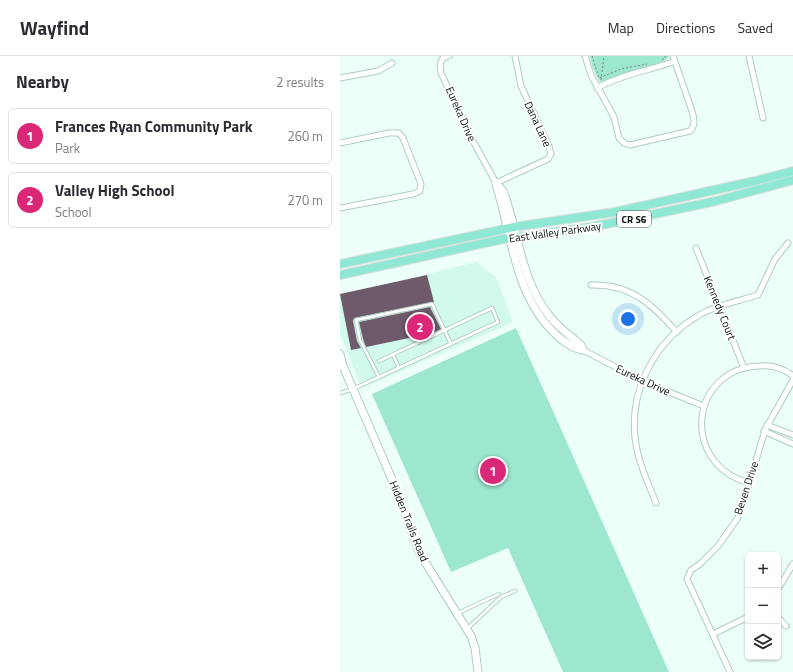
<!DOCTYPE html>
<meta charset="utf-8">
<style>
body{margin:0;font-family:"Titillium Web",sans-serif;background:#f7f7f7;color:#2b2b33}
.controls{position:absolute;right:12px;bottom:12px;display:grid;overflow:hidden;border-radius:6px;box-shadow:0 1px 3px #0004}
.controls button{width:36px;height:36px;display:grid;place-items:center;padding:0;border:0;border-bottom:1px solid #e1e1e2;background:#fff;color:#2b2b33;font:20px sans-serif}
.you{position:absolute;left:288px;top:263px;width:14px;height:14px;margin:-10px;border:3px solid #fff;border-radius:50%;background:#1a73e8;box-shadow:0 0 0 6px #1a73e833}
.badge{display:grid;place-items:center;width:26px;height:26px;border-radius:50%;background:#db2777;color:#fff;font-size:13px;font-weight:700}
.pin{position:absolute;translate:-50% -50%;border:2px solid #fff;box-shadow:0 1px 4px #0006}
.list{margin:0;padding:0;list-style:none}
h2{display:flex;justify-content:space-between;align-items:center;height:52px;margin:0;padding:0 16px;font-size:17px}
h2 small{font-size:13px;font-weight:400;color:#7c7c81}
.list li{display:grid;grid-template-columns:26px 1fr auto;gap:12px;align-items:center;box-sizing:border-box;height:56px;margin:0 8px 8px;padding:0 8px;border:1px solid #e1e1e2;border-radius:6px}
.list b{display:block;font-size:15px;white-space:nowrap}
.list p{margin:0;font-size:13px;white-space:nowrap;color:#7c7c81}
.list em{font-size:13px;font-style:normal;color:#7c7c81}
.icon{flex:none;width:22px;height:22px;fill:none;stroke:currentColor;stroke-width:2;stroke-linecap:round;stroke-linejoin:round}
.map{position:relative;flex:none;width:453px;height:616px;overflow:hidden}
header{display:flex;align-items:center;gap:24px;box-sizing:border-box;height:56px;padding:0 20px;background:#fff;border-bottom:1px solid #e1e1e2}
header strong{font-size:19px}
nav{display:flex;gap:22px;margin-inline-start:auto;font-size:14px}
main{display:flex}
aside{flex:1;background:#fff}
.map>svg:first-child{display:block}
.built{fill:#d1f9ec}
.green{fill:#9de6cf}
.building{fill:#6e5a6b}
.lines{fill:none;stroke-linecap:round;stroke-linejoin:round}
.lane-casing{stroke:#aecdc3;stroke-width:4.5}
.street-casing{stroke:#aecdc3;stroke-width:7}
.secondary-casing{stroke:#aecdc3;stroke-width:9}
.primary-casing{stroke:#dcdedd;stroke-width:10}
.path{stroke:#778681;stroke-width:1;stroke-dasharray:2 2;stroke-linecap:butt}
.lane{stroke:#fff;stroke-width:2.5}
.street{stroke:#fff;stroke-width:5}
.secondary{stroke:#fff;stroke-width:7}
.primary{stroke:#8fe8d3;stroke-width:8}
.labels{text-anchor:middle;stroke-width:4;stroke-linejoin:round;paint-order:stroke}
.shield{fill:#fff;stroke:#515957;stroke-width:1}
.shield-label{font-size:10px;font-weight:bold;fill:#07120f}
.street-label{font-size:11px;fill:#07120f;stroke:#fff}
</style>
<header>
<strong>Wayfind</strong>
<nav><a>Map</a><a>Directions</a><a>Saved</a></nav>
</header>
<main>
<aside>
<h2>Nearby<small>2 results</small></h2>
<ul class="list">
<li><span class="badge">1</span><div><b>Frances Ryan Community Park</b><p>Park</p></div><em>260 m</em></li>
<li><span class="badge">2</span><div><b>Valley High School</b><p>School</p></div><em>270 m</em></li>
</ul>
</aside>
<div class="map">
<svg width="453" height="616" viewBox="0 0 453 616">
<rect width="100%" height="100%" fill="#ecfff8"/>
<polygon class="built" points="136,206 156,221 173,266 22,332 0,277 0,240"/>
<g class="green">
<polygon points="250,0 328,0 329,1 324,5 260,26 252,10"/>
<polygon points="176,272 329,616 223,616 168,492 111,516 32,338"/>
</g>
<g class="building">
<polygon points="87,219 94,246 14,262 13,265 17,285 21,292 11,294 0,238"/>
<polygon points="90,251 101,273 93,277 26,291 23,283 19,266"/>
</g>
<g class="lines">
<g class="lane-casing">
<g id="lane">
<polyline points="53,299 59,312"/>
<polyline points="39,321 20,284 16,264 92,248 111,288"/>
<polyline points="0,337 13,333 158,266 152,252 39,305"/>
<polyline points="118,557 159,538"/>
<polyline points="128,572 161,541 175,535"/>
</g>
</g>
<g class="street-casing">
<g id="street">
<polyline points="109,0 103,2 100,8 101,17 132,83 156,127 208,103 211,98 209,90 181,30 175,0"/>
<path d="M 245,0 L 251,19 L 274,61 L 279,82 L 284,87 L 290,89 L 350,75 C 356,69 354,63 352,55 L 333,0"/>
<polyline points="409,0 423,62"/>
<polyline points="0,22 38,15 52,7"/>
<path d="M 257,32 C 282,18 309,15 335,5"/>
<polyline points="0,87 49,77 59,77 63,82 81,128 80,135 73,138 0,152"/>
<polyline points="356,192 404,312"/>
<path d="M 251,229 C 292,228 311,248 337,276"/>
<polyline points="243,294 304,326 364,350"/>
<polyline points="427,369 453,379"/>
<polyline points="424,375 453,388"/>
<path d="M 409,427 C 340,408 349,313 419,310 C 432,309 443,312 453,320"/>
<path d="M 316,447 C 310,431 302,415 298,398 C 284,342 312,284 363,257 C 380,248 399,245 418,239 L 435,203 L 448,187"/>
<polyline points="438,533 453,508"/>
<polyline points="438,561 446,570"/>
<polyline points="373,578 408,561"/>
<polyline points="390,616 347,523 351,514 360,508 378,490 397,463 403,449 425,374 453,324"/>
</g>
</g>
<g class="secondary-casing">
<g id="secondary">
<path d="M 156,127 C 158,136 161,145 163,154 C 174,200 182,251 221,283 C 228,288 234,293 243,294"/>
<path d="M 156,127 L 163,135 L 166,143 C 179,183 183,229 211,262 C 220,273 231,280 241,289 L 243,294"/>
<polyline points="0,298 3,310 51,421 80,498 131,580 135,592 138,616"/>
</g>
</g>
<g class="primary-casing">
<g id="primary">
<polyline points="0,208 174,171 275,156 415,125 453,115"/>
<polyline points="0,219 163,183 251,171 296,162 376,145 453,124"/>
</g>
</g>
<g class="path">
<polyline points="252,0 259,22 281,13 307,8"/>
<polyline points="322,4 325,2 325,0"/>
<polyline points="261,24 264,0"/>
</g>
<use href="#lane" class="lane"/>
<use href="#street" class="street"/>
<use href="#secondary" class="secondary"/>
<use href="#primary" class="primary"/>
</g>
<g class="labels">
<rect class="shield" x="277" y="155" width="34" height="16" rx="3"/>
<g class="shield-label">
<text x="294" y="167">CR S6</text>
</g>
<g class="street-label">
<text transform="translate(121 58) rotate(66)" y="4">Eureka Drive</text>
<text transform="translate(198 68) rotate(65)" y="4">Dana Lane</text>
<text transform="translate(215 176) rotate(-8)" y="4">East Valley Parkway</text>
<text transform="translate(380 252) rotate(68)" y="4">Kennedy Court</text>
<text transform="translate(303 324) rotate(25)" y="4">Eureka Drive</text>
<text transform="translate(406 432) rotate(-72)" y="4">Beven Drive</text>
<text transform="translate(69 465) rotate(68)" y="4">Hidden Trails Road</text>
</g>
</g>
</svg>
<div class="controls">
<button>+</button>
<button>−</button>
<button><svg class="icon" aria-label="layers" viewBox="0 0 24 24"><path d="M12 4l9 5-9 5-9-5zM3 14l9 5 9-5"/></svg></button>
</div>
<div class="you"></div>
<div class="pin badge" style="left:153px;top:415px">1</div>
<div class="pin badge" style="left:80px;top:271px">2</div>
</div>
</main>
